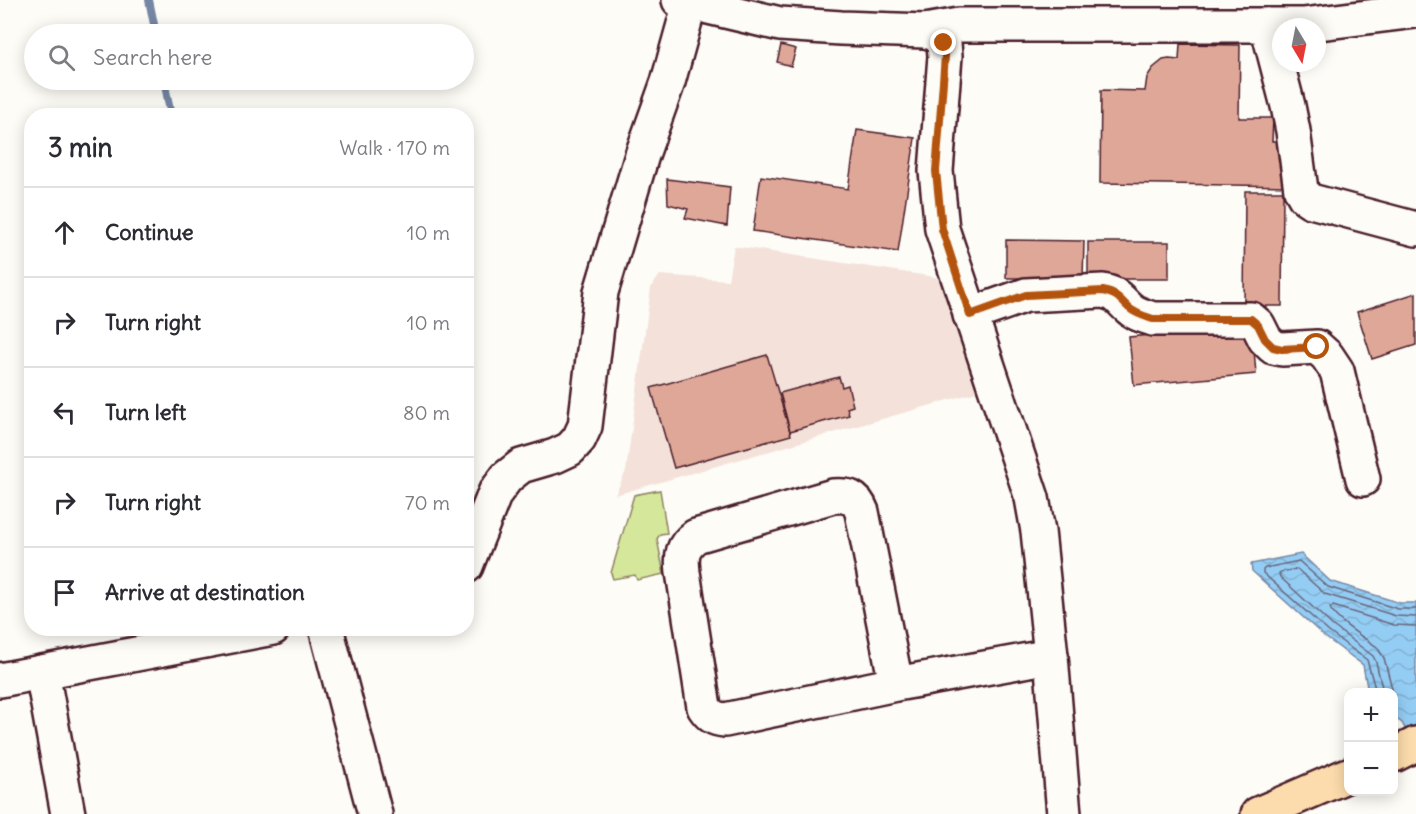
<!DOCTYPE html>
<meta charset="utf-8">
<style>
body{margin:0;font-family:Delius,sans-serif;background:#f2f2f3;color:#2b2b33}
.controls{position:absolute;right:18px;bottom:18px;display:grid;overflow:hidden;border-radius:12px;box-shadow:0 3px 15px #0003}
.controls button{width:54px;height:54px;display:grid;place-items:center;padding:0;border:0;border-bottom:2px solid #e1e1e2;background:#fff;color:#2b2b33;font:30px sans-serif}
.compass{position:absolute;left:1272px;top:18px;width:54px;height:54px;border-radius:50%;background:#fff;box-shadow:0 3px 15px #0003;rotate:170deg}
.stop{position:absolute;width:18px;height:18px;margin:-14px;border:4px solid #b45309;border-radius:50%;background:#fff}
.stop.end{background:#b45309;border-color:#fff;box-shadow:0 2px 6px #0008}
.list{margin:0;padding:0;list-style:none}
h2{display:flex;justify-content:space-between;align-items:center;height:78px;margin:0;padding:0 24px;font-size:26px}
h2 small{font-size:20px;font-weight:400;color:#7c7c81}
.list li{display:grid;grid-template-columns:39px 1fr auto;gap:18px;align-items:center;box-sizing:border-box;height:90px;padding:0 24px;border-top:2px solid #e1e1e2}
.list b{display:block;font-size:22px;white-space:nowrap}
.list em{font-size:20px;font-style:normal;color:#7c7c81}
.icon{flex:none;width:33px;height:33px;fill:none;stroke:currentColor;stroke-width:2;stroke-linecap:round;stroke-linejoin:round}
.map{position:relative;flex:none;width:1416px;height:814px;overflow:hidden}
.search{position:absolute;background:#fff;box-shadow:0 3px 15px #0003;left:24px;top:24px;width:450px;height:66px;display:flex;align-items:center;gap:15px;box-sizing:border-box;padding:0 21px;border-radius:33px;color:#7c7c81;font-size:22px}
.panel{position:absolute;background:#fff;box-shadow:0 3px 15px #0003;left:24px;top:108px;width:450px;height:528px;border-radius:24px}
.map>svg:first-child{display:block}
.built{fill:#f4e2da}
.park{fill:#d5e79b;stroke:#908363;stroke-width:1.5}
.water{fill:url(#water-waves);stroke:#7687a4;stroke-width:1.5}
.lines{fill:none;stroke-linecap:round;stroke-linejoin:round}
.shore{stroke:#68657b;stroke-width:1.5}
.stream{stroke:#7687a4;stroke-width:8}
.building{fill:#dfa798;stroke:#4a1f2b;stroke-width:1.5}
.minor-casing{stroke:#4a1f2b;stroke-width:38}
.major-casing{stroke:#4a1f2b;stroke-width:38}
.minor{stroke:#fdfcf7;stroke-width:33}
.major{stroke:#fcdcac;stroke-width:33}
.route{stroke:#b45309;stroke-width:8}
</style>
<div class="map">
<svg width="1416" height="814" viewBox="0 0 1416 814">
<defs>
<pattern id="water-waves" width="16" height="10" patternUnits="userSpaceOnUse" patternTransform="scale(1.5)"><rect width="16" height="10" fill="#94cdf4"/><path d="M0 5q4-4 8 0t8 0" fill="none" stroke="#81b0d1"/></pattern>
</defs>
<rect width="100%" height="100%" fill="#fdfcf7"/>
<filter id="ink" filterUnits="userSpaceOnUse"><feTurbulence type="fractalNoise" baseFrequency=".0167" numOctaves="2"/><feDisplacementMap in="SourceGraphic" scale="12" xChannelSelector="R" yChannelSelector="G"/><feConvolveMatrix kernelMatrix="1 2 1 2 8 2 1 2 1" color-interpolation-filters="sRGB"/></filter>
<g filter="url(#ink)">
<polygon class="built" points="734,246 948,279 984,390 615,495 626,471 651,287 660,275 728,280"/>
<polygon class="park" points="660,490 667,533 660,534 657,539 664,574 637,580 635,575 613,579 611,573 634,495"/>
<polygon class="water" points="1301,554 1330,581 1400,603 1416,603 1416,733 1409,736 1402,723 1394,717 1394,692 1372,692 1367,687 1363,665 1325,637 1252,571 1251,564"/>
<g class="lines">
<g class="shore">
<polyline points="1376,692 1367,660 1329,632 1263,573 1263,570 1265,568 1299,561 1328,587 1398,609 1416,609"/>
<polyline points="1383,692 1376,662 1373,656 1333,626 1280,577 1279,574 1281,572 1297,569 1325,594 1396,616 1416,617"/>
<path d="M 1393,692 L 1384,658 L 1377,647 C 1364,638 1335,620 1330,608 L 1333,606 L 1394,625 L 1416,626"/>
</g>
<g class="stream">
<polyline points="149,0 156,34"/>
<polyline points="164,80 171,116"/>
</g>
</g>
<g class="building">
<polygon points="1180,44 1240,45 1239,118 1273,118 1272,141 1288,141 1287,186 1100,183 1101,90 1145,91 1147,77 1153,68 1163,60 1169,59 1179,60"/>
<polygon points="781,45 796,49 791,66 777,62"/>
<polygon points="857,130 915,138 898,252 753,231 761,176 848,189"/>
<polygon points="667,179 730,187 727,226 685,218 688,209 668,204"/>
<polygon points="1245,191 1283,191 1282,306 1244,306"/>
<polygon points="1006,240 1084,241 1083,278 1006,278"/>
<rect x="1088" y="242" width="81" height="37"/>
<polygon points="1416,293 1416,345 1372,359 1357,312"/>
<polygon points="1252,326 1256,374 1134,385 1129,337"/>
<polygon points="767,355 791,435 674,468 651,388"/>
<polygon points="839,377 842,387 848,385 853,406 847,408 849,415 790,431 780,393"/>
</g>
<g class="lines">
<g class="minor-casing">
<g id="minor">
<polyline points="679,0 780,24 841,28 925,31 940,35 944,43 945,56 936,171 942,229 1032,498 1038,531 1051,656 1064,814"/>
<polyline points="1267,25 1288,106 1293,131 1301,190 1305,197 1311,201 1416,229"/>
<polyline points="925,31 959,25 1303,25 1416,11"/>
<path d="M 970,315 L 1026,295 L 1103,291 C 1120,295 1117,298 1129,308 C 1135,314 1144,316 1153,319 L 1251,319 L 1258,325 L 1265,339 L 1273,347 L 1282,349 L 1317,347 L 1327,356 L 1337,371 L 1363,479"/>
<polyline points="466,566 495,493 507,477 521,466 555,456 570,449 579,439 585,426 601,292 642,155 668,82 690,3"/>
<polyline points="326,628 375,814"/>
<polyline points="42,672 68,814"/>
<polyline points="0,680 273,628"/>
<path d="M 896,684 L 862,512 C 856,496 848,495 833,496 L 696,536 C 682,546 681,555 683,572 L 704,707 C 710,716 714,719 725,720 L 896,684 L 1051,656"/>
</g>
</g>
<g class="major-casing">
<g id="major">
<polyline points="1394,755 1416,744"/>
<polyline points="1258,814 1348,775"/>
</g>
</g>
<use href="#minor" class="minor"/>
<use href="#major" class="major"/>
</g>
</g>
<g class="lines" filter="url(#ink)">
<path class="route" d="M 944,43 L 945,56 L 936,171 L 942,229 L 970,315 L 1026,295 L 1103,291 C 1119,295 1118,298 1129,308 C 1136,314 1144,316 1153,319 L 1251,319 L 1258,325 L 1265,339 L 1273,347 L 1282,349 L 1317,347"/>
</g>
</svg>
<div class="controls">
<button>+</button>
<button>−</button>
</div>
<svg class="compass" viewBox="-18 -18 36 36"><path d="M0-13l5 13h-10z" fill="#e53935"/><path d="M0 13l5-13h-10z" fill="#7c7c81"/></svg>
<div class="stop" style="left:1317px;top:347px"></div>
<div class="stop end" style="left:944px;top:43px"></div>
<div class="search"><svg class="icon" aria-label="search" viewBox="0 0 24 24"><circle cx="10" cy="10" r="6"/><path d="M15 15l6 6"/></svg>Search here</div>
<section class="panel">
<h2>3 min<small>Walk · 170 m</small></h2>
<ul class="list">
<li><svg class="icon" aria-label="ahead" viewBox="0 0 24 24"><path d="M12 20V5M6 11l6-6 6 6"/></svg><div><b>Continue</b></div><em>10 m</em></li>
<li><svg class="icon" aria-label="right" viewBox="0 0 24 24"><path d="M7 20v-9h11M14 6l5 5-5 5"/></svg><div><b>Turn right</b></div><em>10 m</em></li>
<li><svg class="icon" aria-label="left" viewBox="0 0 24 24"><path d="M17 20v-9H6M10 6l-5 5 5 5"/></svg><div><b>Turn left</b></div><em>80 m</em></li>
<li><svg class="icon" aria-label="right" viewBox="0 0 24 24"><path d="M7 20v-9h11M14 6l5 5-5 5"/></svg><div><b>Turn right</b></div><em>70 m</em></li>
<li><svg class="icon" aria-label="arrive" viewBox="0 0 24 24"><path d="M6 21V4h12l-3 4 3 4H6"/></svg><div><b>Arrive at destination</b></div></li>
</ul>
</section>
</div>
